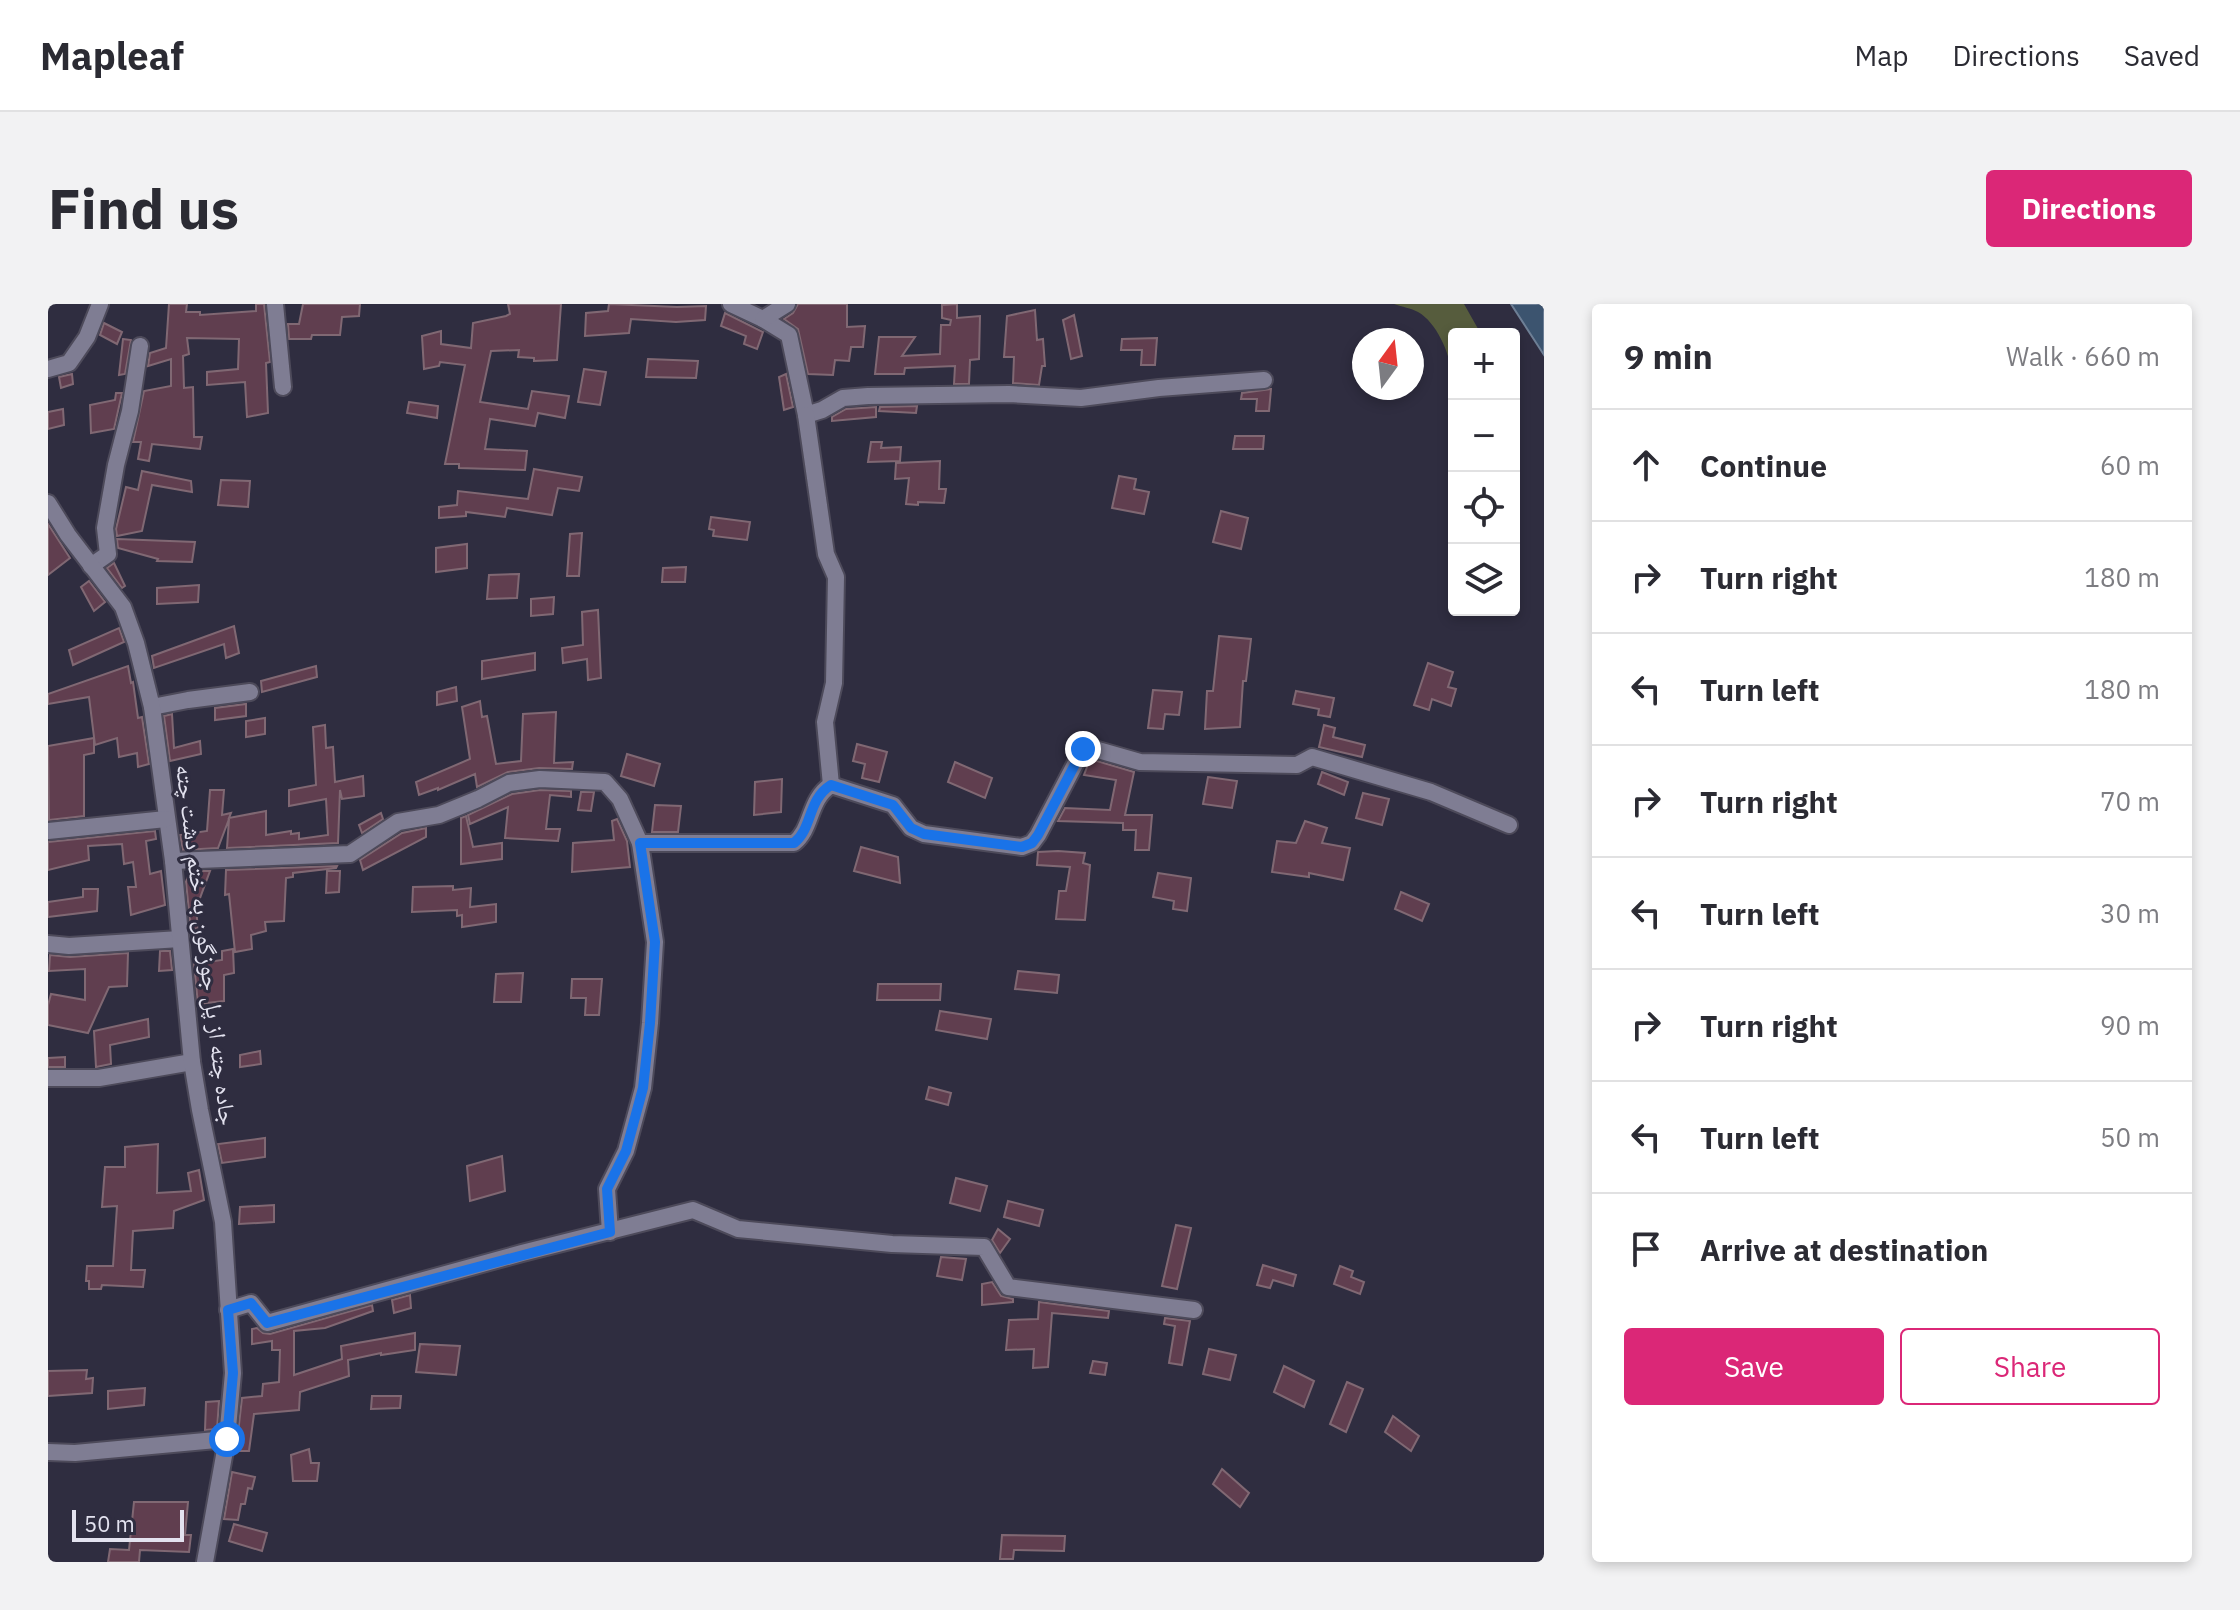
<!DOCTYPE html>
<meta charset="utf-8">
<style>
body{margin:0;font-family:"IBM Plex Sans","Noto Naskh Arabic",sans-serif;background:#f2f2f3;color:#2b2b33}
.controls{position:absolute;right:24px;top:24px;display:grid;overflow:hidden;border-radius:8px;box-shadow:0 4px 12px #0003}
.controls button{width:72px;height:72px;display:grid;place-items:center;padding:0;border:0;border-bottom:2px solid #e1e1e2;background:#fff;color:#2b2b33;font:40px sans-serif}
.compass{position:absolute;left:1304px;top:24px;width:72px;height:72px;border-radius:50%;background:#fff;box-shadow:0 4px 12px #0003;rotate:15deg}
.scale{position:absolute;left:24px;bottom:20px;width:112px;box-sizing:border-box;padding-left:8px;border:4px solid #e3e2ef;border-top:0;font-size:22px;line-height:28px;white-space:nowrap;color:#e3e2ef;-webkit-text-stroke:6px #2f2d40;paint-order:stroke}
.stop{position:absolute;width:24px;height:24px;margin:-18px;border:6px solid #1a73e8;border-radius:50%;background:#fff}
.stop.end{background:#1a73e8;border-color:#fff;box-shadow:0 2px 8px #0008}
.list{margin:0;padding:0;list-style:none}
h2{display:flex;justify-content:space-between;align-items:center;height:104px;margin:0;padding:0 32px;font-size:34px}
h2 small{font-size:26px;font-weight:400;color:#7c7c81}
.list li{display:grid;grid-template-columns:52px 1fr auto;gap:24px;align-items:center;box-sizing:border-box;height:112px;padding:0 32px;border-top:2px solid #e1e1e2}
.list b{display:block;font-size:30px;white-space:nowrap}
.list em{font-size:26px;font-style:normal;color:#7c7c81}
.actions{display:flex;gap:16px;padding:24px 32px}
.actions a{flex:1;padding:18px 0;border:2px solid #db2777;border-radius:8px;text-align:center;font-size:28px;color:#db2777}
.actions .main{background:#db2777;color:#fff}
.icon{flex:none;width:44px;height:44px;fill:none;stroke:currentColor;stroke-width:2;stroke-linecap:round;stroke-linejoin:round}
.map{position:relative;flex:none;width:1496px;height:1258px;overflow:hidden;border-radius:8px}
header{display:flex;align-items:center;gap:48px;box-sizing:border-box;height:112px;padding:0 40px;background:#fff;border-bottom:2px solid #e1e1e2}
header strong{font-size:38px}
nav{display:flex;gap:44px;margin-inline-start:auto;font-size:28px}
.intro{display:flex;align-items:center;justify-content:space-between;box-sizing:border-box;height:192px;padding:0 48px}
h1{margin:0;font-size:56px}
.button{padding:20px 36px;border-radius:8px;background:#db2777;color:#fff;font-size:28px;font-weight:700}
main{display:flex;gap:48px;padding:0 48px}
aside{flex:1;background:#fff;border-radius:8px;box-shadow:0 4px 12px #0003}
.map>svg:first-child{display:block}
.green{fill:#565c3d}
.water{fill:#3c546f;stroke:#6e7f95;stroke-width:2}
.building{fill:#603e4f;stroke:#806873;stroke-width:2}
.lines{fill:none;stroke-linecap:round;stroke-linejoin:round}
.minor-casing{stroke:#4d4a5a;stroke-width:20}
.tertiary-casing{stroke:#4d4a5a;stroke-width:20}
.minor{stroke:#7f7d93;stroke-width:16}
.tertiary{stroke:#7f7d93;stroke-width:16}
.route{stroke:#1a73e8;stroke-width:10}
.labels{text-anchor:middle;stroke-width:6;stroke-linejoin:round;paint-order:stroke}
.street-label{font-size:24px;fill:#e3e2ef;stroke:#2f2d40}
</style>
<header>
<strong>Mapleaf</strong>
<nav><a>Map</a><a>Directions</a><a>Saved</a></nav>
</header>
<div class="intro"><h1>Find us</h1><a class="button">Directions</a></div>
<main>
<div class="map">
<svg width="1496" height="1258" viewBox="0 0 1496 1258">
<rect width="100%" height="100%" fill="#2f2d40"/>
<path class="green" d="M 1346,0 L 1416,0 L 1433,30 L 1406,30 L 1406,67 L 1403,68 C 1402,49 1388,18 1370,8 C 1363,4 1354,3 1346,0 Z"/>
<polygon class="water" points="1463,0 1496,0 1496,51"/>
<g class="building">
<polygon points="121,0 139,0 138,8 152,8 152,11 208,7 208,0 216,0 222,58 218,59 220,109 199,113 197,78 159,81 159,68 190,65 191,35 139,34 141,50 135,52 136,84 145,83 146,133 154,133 152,145 104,140 101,157 90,155 93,138 85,138 96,87 123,82 123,55 100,62 102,49 118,44"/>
<polygon points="255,0 312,0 311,12 294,13 292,31 264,31 263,35 241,35 240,20 251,20"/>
<polygon points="460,0 513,0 509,56 486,57 486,54 470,53 471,46 443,47 432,98 480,105 484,87 521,92 517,114 490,109 487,122 442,115 437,145 479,147 477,166 411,164 411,160 397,160 417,61 392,58 391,62 376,65 374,32 393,27 393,40 423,44 425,19 458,12 462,10"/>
<polygon points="561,0 629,3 658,2 657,16 628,18 583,15 581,29 537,32 538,9 560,7"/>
<polygon points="750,0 799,0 799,23 817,22 815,43 803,43 801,57 787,56 785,71 760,70 750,25 736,15 745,9"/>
<polygon points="909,0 909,14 932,12 931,55 922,56 921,80 906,80 907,62 857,64 856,70 827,70 831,33 867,33 854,52 892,50 893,21 902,21 903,16 894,14 894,1"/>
<polygon points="987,6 989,36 995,35 997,62 994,62 991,81 965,79 966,53 956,53 959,12"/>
<polygon points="677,9 715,28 709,45 696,40 698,32 673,22"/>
<polygon points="1026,11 1034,52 1023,55 1015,16"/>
<polygon points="56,19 74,28 69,40 52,31"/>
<polygon points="1109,34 1107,61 1093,61 1094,46 1073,46 1074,35"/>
<polygon points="75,35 83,36 77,70 71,71"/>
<polygon points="600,55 650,57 648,74 598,73"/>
<polygon points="536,65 558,68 552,101 530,98"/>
<polygon points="24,70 25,80 13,84 11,73"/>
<polygon points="738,70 745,103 736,106 731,73"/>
<polygon points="1223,85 1221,107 1208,107 1209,95 1193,95 1194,89"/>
<polygon points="68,89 74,89 66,125 43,129 42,101 67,96"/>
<polygon points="361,98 390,102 389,114 359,109"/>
<polygon points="869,102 868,109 831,107 832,103"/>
<polygon points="828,103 828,113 784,117 784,113 798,105"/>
<polygon points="15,105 16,121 0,125 0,108"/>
<polygon points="1187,132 1216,132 1215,145 1185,145"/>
<polygon points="823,138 834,138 833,144 853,143 852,157 820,158"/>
<polygon points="892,157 891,185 898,185 896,199 870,198 870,201 858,200 861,174 847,175 848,159"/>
<polygon points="486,165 534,173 531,187 510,184 504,211 459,204 457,213 418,208 418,212 391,214 391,203 409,201 410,187 480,195"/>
<polygon points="94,167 143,177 144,188 104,181 94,227 69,232 68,225 78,183 90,186"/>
<polygon points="1071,172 1088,175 1086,185 1101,188 1096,210 1064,204"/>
<polygon points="173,176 202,177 200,203 170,201"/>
<polygon points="1173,207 1200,214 1193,245 1165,238"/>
<polygon points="663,213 702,218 699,236 665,232 666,226 661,225"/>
<polygon points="0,220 22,254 0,271"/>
<polygon points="534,229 531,272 519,272 522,230"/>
<polygon points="69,235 147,238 144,258 109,257 110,255 70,244"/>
<polygon points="419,240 419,264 388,268 388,244"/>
<polygon points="66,259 77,282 74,284 59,264"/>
<polygon points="638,263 637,278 614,278 615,264"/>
<polygon points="471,270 469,294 439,295 441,271"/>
<polygon points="41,277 57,298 46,307 33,283"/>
<polygon points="151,281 150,298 109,300 109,284"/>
<polygon points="506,293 505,310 483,312 483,295"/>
<polygon points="550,306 553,374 540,376 539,355 515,359 514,344 535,341 534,308"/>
<polygon points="186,322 191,349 178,354 176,340 106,364 104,352"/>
<polygon points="71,324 76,338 25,361 21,346"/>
<polygon points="1171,332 1203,335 1198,377 1195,377 1192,423 1157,425 1159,387 1165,387"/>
<polygon points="487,349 487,366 434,375 434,357"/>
<polygon points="1380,359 1405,368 1400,383 1408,385 1403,402 1384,395 1381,406 1366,401"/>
<polygon points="80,362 83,379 85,378 90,414 94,413 101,460 90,463 89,449 71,453 69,434 47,441 41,393 0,400 0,390"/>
<polygon points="268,362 269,373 214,388 213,377"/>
<polygon points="408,383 409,397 389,401 389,388"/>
<polygon points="1105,386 1134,388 1131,411 1117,410 1115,425 1100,424"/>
<polygon points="1248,387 1286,394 1282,413 1270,411 1271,405 1245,400"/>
<polygon points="432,397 434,413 439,412 448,460 473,457 475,410 508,408 506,459 525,458 524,465 491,464 460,468 429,483 427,470 390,486 390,484 371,491 368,478 422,455 414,403"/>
<polygon points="198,400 198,412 167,416 167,404"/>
<polygon points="124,410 126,444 152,437 153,450 122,457 116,412"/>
<polygon points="217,414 217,430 198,433 198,417"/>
<polygon points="277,421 278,444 285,443 287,478 315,472 316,492 294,495 292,486 290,539 179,544 181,515 170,544 135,546 132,531 159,527 162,486 176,486 174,511 183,509 181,514 218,507 218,531 243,527 243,530 251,529 251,535 280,531 278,495 241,502 241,486 268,481 265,423"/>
<polygon points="1276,421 1287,424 1285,433 1317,441 1314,453 1271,443"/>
<polygon points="46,434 46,449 36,451 36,512 1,516 0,442"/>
<polygon points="809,440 839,448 831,478 814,474 817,460 805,457"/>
<polygon points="579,450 612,460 606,482 573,472"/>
<polygon points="1042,455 1086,468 1077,511 1104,511 1101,546 1087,546 1088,526 1075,526 1075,519 1010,517 1017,504 1062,506 1068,476 1036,471"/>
<polygon points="907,458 944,474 937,494 900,478"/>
<polygon points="1274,468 1300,478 1296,491 1270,480"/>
<polygon points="1160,473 1189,477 1184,504 1155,500"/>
<polygon points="734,475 733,508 706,511 707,478"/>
<polygon points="492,486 523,487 523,493 502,491 498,525 512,525 510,537 457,534 460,503 422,520 420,511 464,490"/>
<polygon points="533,488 546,488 543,507 530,506"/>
<polygon points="1315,489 1341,495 1334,521 1308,514"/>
<polygon points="607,501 633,502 630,528 604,528"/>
<polygon points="333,509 335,515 314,529 311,521"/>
<polygon points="418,512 425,543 454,539 454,555 413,560 413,514"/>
<polygon points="569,515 579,537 582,563 524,568 525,539 566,536 564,517"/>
<polygon points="1257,517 1279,524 1274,539 1302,544 1295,576 1261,569 1261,573 1224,568 1229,537 1248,539"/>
<polygon points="378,524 378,533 315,566 312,556 354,529"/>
<polygon points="107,527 108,535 98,537 102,570 113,567 117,601 83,611 80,583 88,583 85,558 76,560 74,540 40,542 41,556 0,566 0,538"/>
<polygon points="813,543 850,553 852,579 806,567"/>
<polygon points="1010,547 1037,549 1035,559 1042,561 1037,616 1008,615 1011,587 1018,587 1022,563 989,561 990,548"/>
<polygon points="289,562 288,564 245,569 245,573 238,574 236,617 217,618 218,627 203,631 204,645 187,648 181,590 177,591 178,566"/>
<polygon points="142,567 162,567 148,605 150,624 143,626 138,578"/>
<polygon points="279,567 292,567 291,588 278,589"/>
<polygon points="1110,569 1143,574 1139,607 1125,605 1126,597 1105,593"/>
<polygon points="405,582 405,586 423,584 422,603 448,600 448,618 414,623 414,611 409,612 409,606 364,608 365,583"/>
<polygon points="35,585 50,585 49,607 0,613 0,598 35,593"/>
<polygon points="1353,588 1381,600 1374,617 1347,605"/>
<polygon points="185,645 186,669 176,671 176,697 150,700 146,660 174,656 174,647"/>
<polygon points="112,647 122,647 124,666 111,667"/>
<polygon points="80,649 79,682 61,683 40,729 0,721 0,701 3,690 37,696 37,665 1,667 2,651 22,653"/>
<polygon points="970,667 1011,671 1009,689 967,685"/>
<polygon points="475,669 473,698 446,698 448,670"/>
<polygon points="524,675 554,675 551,711 537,711 538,694 523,694"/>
<polygon points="830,680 893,680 892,696 829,696"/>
<polygon points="892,707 943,715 939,735 888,726"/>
<polygon points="100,715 101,733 62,741 63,760 48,763 46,727"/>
<polygon points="212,747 213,760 192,763 192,751"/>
<polygon points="17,753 17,763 0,763 0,754"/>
<polygon points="881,783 903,789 900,801 878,795"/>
<polygon points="217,834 217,853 174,859 170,840"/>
<polygon points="110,840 109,889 143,887 140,869 151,866 156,896 126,907 125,924 85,927 83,966 97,966 95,983 54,981 53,985 41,985 41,977 38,977 39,962 65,962 69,902 54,903 57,863 77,863 77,843"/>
<polygon points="454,852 457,887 422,897 419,862"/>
<polygon points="908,874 939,882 932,907 902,899"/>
<polygon points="960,897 995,906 991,922 956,913"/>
<polygon points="226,901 226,918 191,920 192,903"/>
<polygon points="1128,921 1143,924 1129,985 1114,982"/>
<polygon points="950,925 962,935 952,949 944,936"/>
<polygon points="893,953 918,955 914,976 889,972"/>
<polygon points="1215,961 1248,971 1245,982 1225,976 1222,984 1209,981"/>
<polygon points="1292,962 1305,967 1303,973 1316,978 1312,990 1286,980"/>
<polygon points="944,978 953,992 965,995 965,998 934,1001 934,980"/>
<polygon points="362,991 363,1004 346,1009 344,996"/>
<polygon points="991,998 1061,1007 1060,1014 1004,1009 1000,1063 985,1064 986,1045 958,1046 961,1016 990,1015"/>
<polygon points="324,1001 325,1007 277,1024 246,1027 246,1071 294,1055 293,1042 309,1039 367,1029 367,1046 333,1051 333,1049 300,1056 301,1072 252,1088 251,1106 206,1110 201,1147 188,1147 194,1094 214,1092 215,1080 231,1078 232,1046 224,1046 224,1037 204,1040 204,1025 209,1024 215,1029 222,1030"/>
<polygon points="1117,1014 1142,1017 1134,1061 1121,1059 1127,1022 1116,1020"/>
<polygon points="372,1040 412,1042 408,1071 368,1068"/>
<polygon points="1161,1045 1188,1051 1182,1076 1155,1070"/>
<polygon points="1045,1057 1059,1059 1057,1071 1042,1069"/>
<polygon points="1236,1062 1266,1077 1256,1103 1226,1088"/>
<polygon points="39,1066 38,1075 45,1074 44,1089 0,1092 0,1067"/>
<polygon points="1299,1078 1315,1085 1298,1128 1282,1120"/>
<polygon points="97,1084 96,1101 60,1105 60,1087"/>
<polygon points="324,1092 353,1092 352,1104 323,1105"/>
<polygon points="171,1097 169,1125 157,1126 158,1098"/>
<polygon points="1345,1112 1371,1132 1363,1147 1337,1128"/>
<polygon points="261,1145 263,1159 271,1159 269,1177 245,1177 243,1151"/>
<polygon points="1174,1165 1201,1189 1192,1203 1165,1180"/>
<polygon points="184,1168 207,1173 204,1185 200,1184 197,1200 193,1200 190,1216 176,1215"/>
<polygon points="86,1198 140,1198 137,1231 143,1231 141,1248 92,1246 91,1258 60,1258 62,1245 81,1246"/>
<polygon points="186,1220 219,1229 214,1247 181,1237"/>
<polygon points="954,1231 1017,1232 1016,1247 966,1246 965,1255 952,1255"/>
</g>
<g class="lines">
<g class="minor-casing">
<g id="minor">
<polyline points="227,0 235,83"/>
<polyline points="683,0 715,15 741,31 758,111 774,106 795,94 820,92 961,90 1033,94 1111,84 1216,76"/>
<polyline points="715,15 739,0"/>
<polyline points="0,65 21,59 39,33 52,0"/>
<polyline points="758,111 778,250 788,273 786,379 777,418 783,481"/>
<polyline points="43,262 60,250 57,224 68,161 82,107 92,42"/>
<polyline points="104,403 140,396 202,388"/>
<path d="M 592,539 L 746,539 C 765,524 760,496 783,481 L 845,501 L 863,524 L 876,530 L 974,543 L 984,539 L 990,531 L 1035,445 L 1043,444 L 1092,458 L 1249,461 L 1264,453 L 1383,488 L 1461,521"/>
<polyline points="125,557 302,550 350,518 391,511 430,495 461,479 492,475 557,478 572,495 592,539 607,638 602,719 595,784 578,847 559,885 562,928"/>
<polyline points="0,640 21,642 132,635"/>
<polyline points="0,774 51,774 144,758"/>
<polyline points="180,1006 203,999 219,1019 474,949 645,906 690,925 844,940 936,943 960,983 1146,1006"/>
<polyline points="0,1148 27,1149 179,1135"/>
</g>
</g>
<g class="tertiary-casing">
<g id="tertiary">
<polyline points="0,199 20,231 75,303 88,339 104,403 125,557 144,758 152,806 175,918 185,1069 179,1135 157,1258"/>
<polyline points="0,527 118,515"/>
</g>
</g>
<use href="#minor" class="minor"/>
<use href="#tertiary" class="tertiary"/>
</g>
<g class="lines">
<path class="route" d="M 179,1135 L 185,1069 L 180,1006 L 203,999 L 219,1019 L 562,928 L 559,885 L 578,847 L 595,784 L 602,719 L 607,638 L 592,539 L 746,539 C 765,524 759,496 783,481 L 845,501 L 863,524 L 876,530 L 974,543 L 984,539 L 990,531 L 1035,445"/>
</g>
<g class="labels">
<g class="street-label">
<text transform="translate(158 641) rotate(83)" y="8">جاده چته از پل جوزگون به ختم دشت چته</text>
</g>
</g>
</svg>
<div class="controls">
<button>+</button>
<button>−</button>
<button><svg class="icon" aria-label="locate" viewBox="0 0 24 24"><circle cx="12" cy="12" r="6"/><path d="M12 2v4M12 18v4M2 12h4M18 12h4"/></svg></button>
<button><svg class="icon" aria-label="layers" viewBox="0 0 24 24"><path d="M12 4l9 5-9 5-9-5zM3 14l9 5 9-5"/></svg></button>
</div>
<svg class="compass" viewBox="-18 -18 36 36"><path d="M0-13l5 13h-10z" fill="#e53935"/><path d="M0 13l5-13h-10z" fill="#7c7c81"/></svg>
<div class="scale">50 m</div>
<div class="stop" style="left:179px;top:1135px"></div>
<div class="stop end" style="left:1035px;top:445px"></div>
</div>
<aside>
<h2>9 min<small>Walk · 660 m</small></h2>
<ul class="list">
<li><svg class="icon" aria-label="ahead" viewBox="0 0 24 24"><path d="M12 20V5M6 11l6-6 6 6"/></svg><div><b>Continue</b></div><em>60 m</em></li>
<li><svg class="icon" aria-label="right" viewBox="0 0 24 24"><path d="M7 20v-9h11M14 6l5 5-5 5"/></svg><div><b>Turn right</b></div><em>180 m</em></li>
<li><svg class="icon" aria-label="left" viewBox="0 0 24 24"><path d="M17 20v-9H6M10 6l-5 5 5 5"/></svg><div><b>Turn left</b></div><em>180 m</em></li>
<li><svg class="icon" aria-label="right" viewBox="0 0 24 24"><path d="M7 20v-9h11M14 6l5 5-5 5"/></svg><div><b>Turn right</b></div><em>70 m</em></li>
<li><svg class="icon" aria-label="left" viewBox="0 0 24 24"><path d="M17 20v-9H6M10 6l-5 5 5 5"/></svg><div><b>Turn left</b></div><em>30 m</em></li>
<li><svg class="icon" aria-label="right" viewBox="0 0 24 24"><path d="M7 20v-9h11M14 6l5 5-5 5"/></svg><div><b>Turn right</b></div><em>90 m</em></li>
<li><svg class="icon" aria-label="left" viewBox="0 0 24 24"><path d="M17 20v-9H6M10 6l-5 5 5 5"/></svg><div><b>Turn left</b></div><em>50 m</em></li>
<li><svg class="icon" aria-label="arrive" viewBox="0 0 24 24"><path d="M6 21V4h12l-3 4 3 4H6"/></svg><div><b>Arrive at destination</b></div></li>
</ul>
<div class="actions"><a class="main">Save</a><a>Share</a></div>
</aside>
</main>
